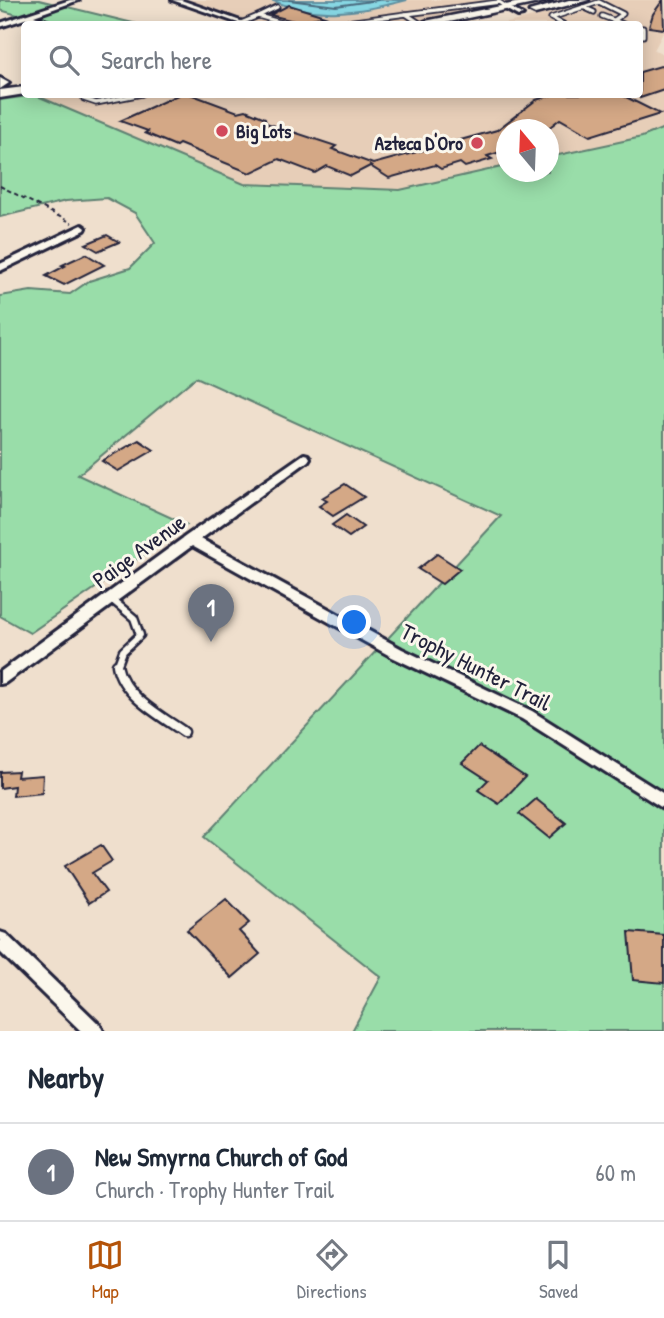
<!DOCTYPE html>
<meta charset="utf-8">
<style>
body{margin:0;font-family:"Patrick Hand",sans-serif;background:#f2f2f3;color:#1f2937}
.compass{position:absolute;left:496px;top:119px;width:63px;height:63px;border-radius:50%;background:#fff;box-shadow:0 4px 18px #0003;rotate:341deg}
.you{position:absolute;left:355px;top:623px;width:24px;height:24px;margin:-18px;border:5px solid #fff;border-radius:50%;background:#1a73e8;box-shadow:0 0 0 10px #1a73e833}
.badge{display:grid;place-items:center;width:46px;height:46px;border-radius:50%;background:#b45309;color:#fff;font-size:23px;font-weight:700}
.pin{position:absolute;translate:-50% -58px;filter:drop-shadow(0 2px 4px #0008)}
.pin::after{content:'';position:absolute;top:37px;width:24px;height:21px;background:inherit;clip-path:polygon(0 0,100% 0,50% 100%)}
.list{margin:0;padding:0;list-style:none}
h2{display:flex;justify-content:space-between;align-items:center;height:91px;margin:0;padding:0 28px;font-size:30px}
h2 small{font-size:23px;font-weight:400;color:#747a83}
.list li{display:grid;grid-template-columns:46px 1fr auto;gap:21px;align-items:center;box-sizing:border-box;height:98px;padding:0 28px;border-top:2px solid #e0e1e3}
.list b{display:block;font-size:26px;white-space:nowrap}
.list p{margin:0;font-size:23px;white-space:nowrap;color:#747a83}
.list em{font-size:23px;font-style:normal;color:#747a83}
.icon{flex:none;width:38px;height:38px;fill:none;stroke:currentColor;stroke-width:2;stroke-linecap:round;stroke-linejoin:round}
.map{position:relative;flex:none;width:664px;height:1031px;overflow:hidden}
.search{position:absolute;background:#fff;box-shadow:0 4px 18px #0003;left:21px;right:21px;top:21px;height:77px;display:flex;align-items:center;gap:18px;box-sizing:border-box;padding:0 24px;border-radius:7px;color:#747a83;font-size:26px}
.sheet{height:189px;background:#fff}
nav{display:flex;justify-content:space-around;align-items:center;box-sizing:border-box;height:98px;border-top:2px solid #e0e1e3;background:#fff;font-size:19px;color:#747a83}
nav a{display:grid;justify-items:center;gap:4px}
nav .on{color:#b45309}
.map>svg:first-child{display:block}
.built{fill:#e7ceb8}
.green{fill:#99dda9;stroke:#5e8072;stroke-width:2}
.water{fill:#87d7e3;stroke:#5f8fa0;stroke-width:2}
.lines{fill:none;stroke-linecap:round;stroke-linejoin:round}
.shore{stroke:#4a6a7e;stroke-width:2}
.building{fill:#d4a886;stroke:#22223b;stroke-width:2}
.service-far2-casing{stroke:#22223b;stroke-width:7}
.service-far1-casing{stroke:#22223b;stroke-width:11}
.service-casing{stroke:#22223b;stroke-width:13}
.minor-casing{stroke:#22223b;stroke-width:6}
.primary-casing{stroke:#22223b;stroke-width:5}
.path{stroke:#22223b;stroke-width:2;stroke-dasharray:4.5 3.5;stroke-linecap:butt}
.service-far2{stroke:#fbf7ec;stroke-width:3.5}
.service-far1{stroke:#fbf7ec;stroke-width:6}
.service{stroke:#fbf7ec;stroke-width:8}
.minor{fill:#fbf7ec;fill-rule:evenodd}
.primary{fill:#fbf7ec;fill-rule:evenodd}
.poi-dot{fill:#d1495b;stroke:#fbf7ec;stroke-width:2.5}
.labels{text-anchor:middle;stroke-width:6;stroke-linejoin:round;paint-order:stroke}
.far-poi-label{font-size:19px;font-weight:bold;fill:#22223b;stroke:#fbf7ec;text-anchor:start}
.street-label{font-size:23px;fill:#22223b;stroke:#fbf7ec}
</style>
<div class="map">
<svg width="664" height="1031" viewBox="0 0 664 1031">
<rect width="100%" height="100%" fill="#efdfcd"/>
<filter id="ink" filterUnits="userSpaceOnUse"><feTurbulence type="fractalNoise" baseFrequency=".0143" numOctaves="2"/><feDisplacementMap in="SourceGraphic" scale="14" xChannelSelector="R" yChannelSelector="G"/><feConvolveMatrix kernelMatrix="1 2 1 2 8 2 1 2 1" color-interpolation-filters="sRGB"/></filter>
<g filter="url(#ink)">
<g class="built">
<polygon points="174,0 271,0 293,10 336,13 407,0 536,0 409,24 243,24"/>
<polygon points="607,0 664,0 664,31 654,50 664,54 664,128 642,137 549,157 548,130 506,130 506,166 400,190 244,184 35,95 640,94 640,24 503,24"/>
</g>
<g class="green">
<polygon points="0,0 39,0 137,24 49,24 0,10"/>
<polygon points="35,95 244,184 400,190 506,166 506,172 548,172 549,157 642,137 664,128 664,1031 352,1031 381,977 204,837 501,516 196,377 78,475 187,525 30,633 0,616 0,296 31,291 70,294 89,281 130,268 155,243 135,213 107,198 66,201 0,217 0,100"/>
</g>
<path class="water" d="M 271,0 L 407,0 C 361,12 316,20 271,0 Z"/>
<g class="lines">
<polyline class="shore" points="289,0 336,6 378,0"/>
</g>
<g class="building">
<polygon points="663,0 664,29 649,27 653,14"/>
<polygon points="289,5 325,16 298,22 270,15"/>
<polygon points="664,65 664,90 640,98 640,72"/>
<polygon points="180,94 190,94 238,112 246,110 265,118 266,123 336,146 332,149 373,164 497,130 536,100 555,94 620,94 660,114 590,136 560,119 546,130 507,130 507,150 487,156 492,159 465,167 460,163 441,169 435,165 389,178 370,166 351,176 327,166 315,173 279,159 250,173 179,144 176,146 145,133 148,131 120,121"/>
<polygon points="107,235 119,242 98,251 86,244"/>
<polygon points="86,254 104,265 64,285 46,276 65,266 62,265"/>
<polygon points="139,440 154,450 118,471 102,461"/>
<polygon points="345,484 364,497 333,516 319,506 327,501 322,498"/>
<polygon points="346,515 363,527 349,537 332,525"/>
<polygon points="437,554 460,569 442,584 418,569"/>
<polygon points="479,746 525,777 499,804 478,790 488,780 462,763"/>
<polygon points="18,771 17,777 43,775 42,793 13,796 14,786 0,788 0,772"/>
<polygon points="536,799 566,823 549,838 519,814"/>
<polygon points="101,845 112,861 92,873 106,892 89,903 65,866"/>
<polygon points="226,899 249,923 239,931 260,954 232,978 187,930"/>
<polygon points="629,932 664,935 664,983 633,980"/>
</g>
<g class="lines">
<g class="service-far2-casing">
<g id="service-far2">
<polyline points="583,7 594,12"/>
<polyline points="406,14 499,2 509,9"/>
<polyline points="258,16 277,7"/>
<polyline points="602,16 623,24"/>
<polyline points="241,23 258,16 286,24"/>
<polyline points="333,24 406,14 421,24"/>
<polyline points="563,24 551,18 599,2 623,14 613,21"/>
<polyline points="640,28 643,28 643,36"/>
<polyline points="85,94 84,99 96,103 142,94"/>
</g>
</g>
<g class="service-far1-casing">
<polyline id="service-far1" points="110,598 134,618 140,635 123,651 117,667"/>
</g>
<g class="service-casing">
<path id="service" d="M 117,665 C 122,695 161,716 184,732"/>
</g>
<g class="minor-casing">
<g id="minor">
<polygon points="70,0 79,0 34,16 55,24 47,24 28,18 0,27 0,23"/>
<polygon points="172,0 181,0 249,24 241,24"/>
<polygon points="507,8 511,8 523,15 518,16 507,10"/>
<polygon points="0,78 9,83 0,89"/>
<polygon points="82,225 86,228 85,230 0,271 0,264"/>
<polygon points="304,454 308,455 310,458 308,461 201,539 402,649 532,711 664,794 664,809 522,719 392,657 192,546 5,683 0,684 0,672 186,536"/>
<polygon points="0,932 6,934 100,1025 103,1031 81,1031 0,952"/>
</g>
</g>
<g class="primary-casing">
<g id="primary">
<polygon points="530,0 552,0 440,24 419,24 425,21"/>
<polygon points="569,0 589,0 535,14 529,11"/>
<polygon points="24,87 25,94 0,98 0,90"/>
</g>
</g>
<polyline class="path" points="0,186 72,223"/>
<use href="#service-far2" class="service-far2"/>
<use href="#service-far1" class="service-far1"/>
<use href="#service" class="service"/>
<use href="#minor" class="minor"/>
<use href="#primary" class="primary"/>
</g>
</g>
<g class="poi-dot">
<circle cx="222" cy="131" r="7"/>
<circle cx="477" cy="143" r="7"/>
</g>
<g class="labels">
<g class="far-poi-label">
<text x="236" y="138">Big Lots</text>
<text x="463" y="150" text-anchor="end">Azteca D'Oro</text>
</g>
<g class="street-label">
<text transform="translate(139 551) rotate(-36)" y="8">Paige Avenue</text>
<text transform="translate(476 667) rotate(27)" y="8">Trophy Hunter Trail</text>
</g>
</g>
</svg>
<svg class="compass" viewBox="-18 -18 36 36"><path d="M0-13l5 13h-10z" fill="#e53935"/><path d="M0 13l5-13h-10z" fill="#747a83"/></svg>
<div class="you"></div>
<div class="pin badge" style="left:211px;top:642px;background:#6b7280">1</div>
<div class="search"><svg class="icon" aria-label="search" viewBox="0 0 24 24"><circle cx="10" cy="10" r="6"/><path d="M15 15l6 6"/></svg>Search here</div>
</div>
<section class="sheet">
<h2>Nearby<small></small></h2>
<ul class="list">
<li><span class="badge" style="background:#6b7280">1</span><div><b>New Smyrna Church of God</b><p>Church · Trophy Hunter Trail</p></div><em>60 m</em></li>
</ul>
</section>
<nav>
<a class="on"><svg class="icon" aria-label="map" viewBox="0 0 24 24"><path d="M3 6l6-2 6 2 6-2v14l-6 2-6-2-6 2zM9 4v14M15 6v14"/></svg>Map</a>
<a><svg class="icon" aria-label="directions" viewBox="0 0 24 24"><path d="M12 3l9 9-9 9-9-9zM9 14v-3h6M13 9l2 2-2 2"/></svg>Directions</a>
<a><svg class="icon" aria-label="saved" viewBox="0 0 24 24"><path d="M7 4h10v16l-5-4-5 4z"/></svg>Saved</a>
</nav>
